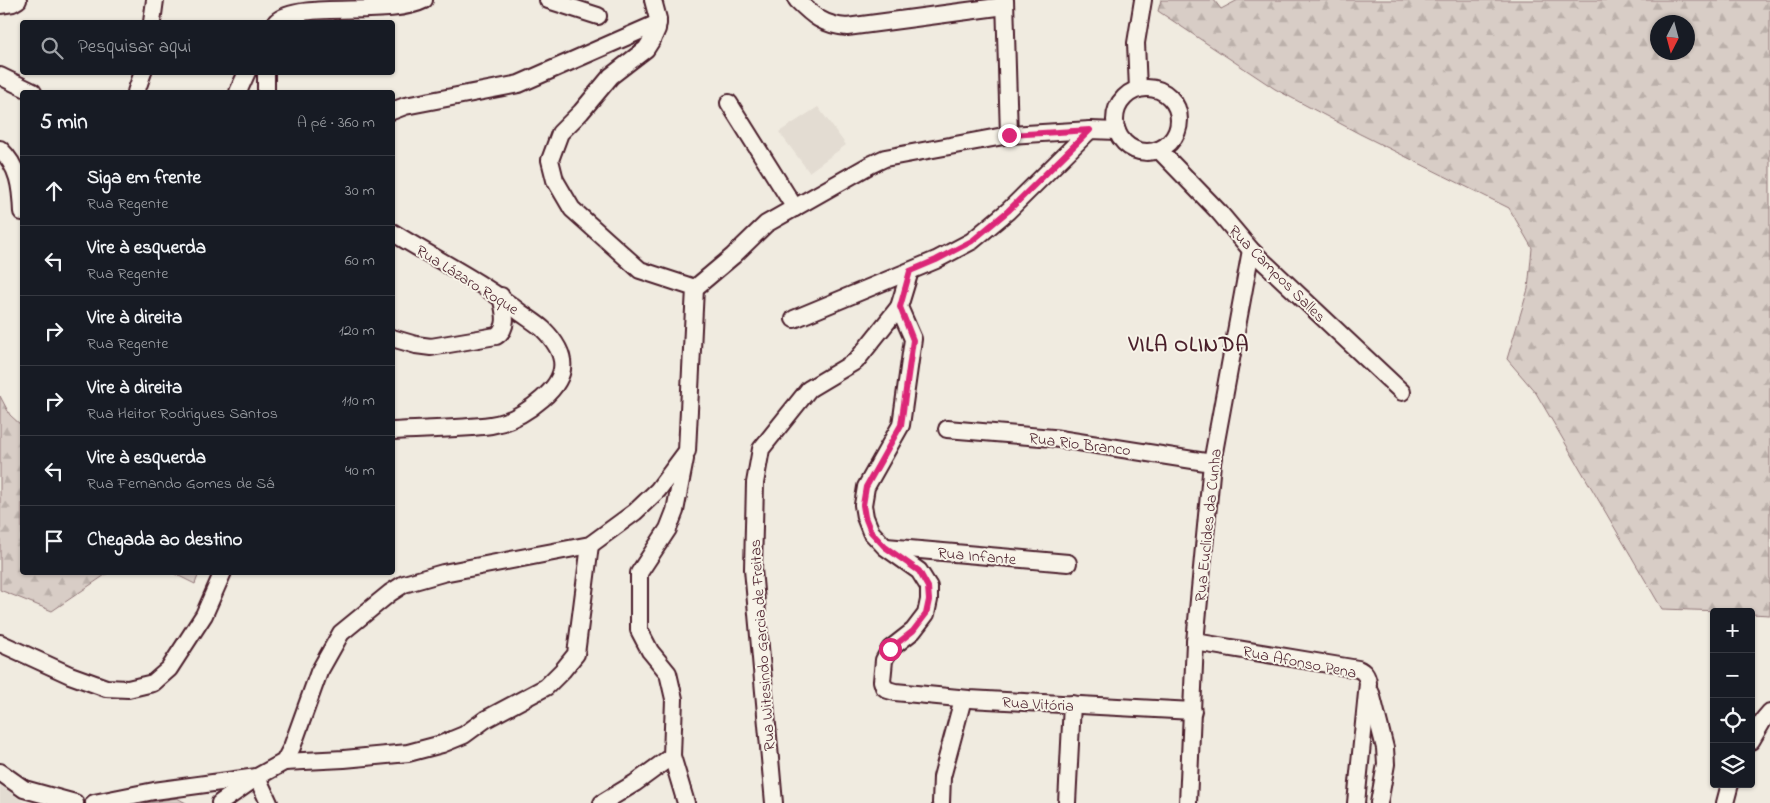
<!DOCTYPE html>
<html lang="pt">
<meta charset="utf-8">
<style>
body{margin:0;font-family:"Indie Flower",sans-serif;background:#20242c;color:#f1f3f6}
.controls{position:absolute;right:15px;bottom:15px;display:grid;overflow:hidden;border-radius:5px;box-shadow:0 1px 4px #0004}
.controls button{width:45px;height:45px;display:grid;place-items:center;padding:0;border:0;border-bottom:1px solid #363941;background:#171b24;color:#f1f3f6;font:25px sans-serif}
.compass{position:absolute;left:1650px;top:15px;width:45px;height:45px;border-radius:50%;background:#171b24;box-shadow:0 1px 4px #0004;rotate:186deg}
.stop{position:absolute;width:15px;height:15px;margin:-11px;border:4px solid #db2777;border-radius:50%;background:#fff}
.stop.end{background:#db2777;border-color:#fff;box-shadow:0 1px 5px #0008}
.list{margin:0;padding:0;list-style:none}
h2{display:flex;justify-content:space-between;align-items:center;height:65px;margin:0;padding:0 20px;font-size:21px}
h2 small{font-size:16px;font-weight:400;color:#9ea1a6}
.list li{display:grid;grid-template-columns:32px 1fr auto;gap:15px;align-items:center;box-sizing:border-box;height:70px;padding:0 20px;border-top:1px solid #363941}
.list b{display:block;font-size:19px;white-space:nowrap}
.list p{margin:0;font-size:16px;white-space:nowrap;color:#9ea1a6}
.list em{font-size:16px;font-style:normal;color:#9ea1a6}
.icon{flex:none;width:28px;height:28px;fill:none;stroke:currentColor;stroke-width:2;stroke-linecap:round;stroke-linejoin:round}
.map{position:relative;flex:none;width:1770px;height:803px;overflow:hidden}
.search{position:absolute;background:#171b24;box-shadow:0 1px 4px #0004;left:20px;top:20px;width:375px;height:55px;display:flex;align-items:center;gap:12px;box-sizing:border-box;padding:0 18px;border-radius:5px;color:#9ea1a6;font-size:19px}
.panel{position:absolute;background:#171b24;box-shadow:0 1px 4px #0004;left:20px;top:90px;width:375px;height:485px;border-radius:5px}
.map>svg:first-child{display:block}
.built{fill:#e3dcd2}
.green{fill:#d8cdc6;stroke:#917678}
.forest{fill:url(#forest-firs);stroke:#917678;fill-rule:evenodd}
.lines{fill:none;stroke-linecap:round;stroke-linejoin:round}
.minor-casing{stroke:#4a1f2b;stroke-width:20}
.minor{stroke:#f7f3e8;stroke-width:16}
.route{stroke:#db2777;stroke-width:6}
.labels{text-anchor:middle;stroke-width:4;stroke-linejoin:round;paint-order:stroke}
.street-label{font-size:16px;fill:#4a1f2b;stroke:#f7f3e8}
.district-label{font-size:21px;font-weight:bold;letter-spacing:1px;fill:#4a1f2b;stroke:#f7f3e8}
</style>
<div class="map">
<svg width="1770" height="803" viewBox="0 0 1770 803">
<defs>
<pattern id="forest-firs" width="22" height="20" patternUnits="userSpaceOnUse" patternTransform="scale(1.25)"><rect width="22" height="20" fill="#d8cdc6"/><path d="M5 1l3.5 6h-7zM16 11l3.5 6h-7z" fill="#bbb0aa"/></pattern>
</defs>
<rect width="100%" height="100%" fill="#f0ebe0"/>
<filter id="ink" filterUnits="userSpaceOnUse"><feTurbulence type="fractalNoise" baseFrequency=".02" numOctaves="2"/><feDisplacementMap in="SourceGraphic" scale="10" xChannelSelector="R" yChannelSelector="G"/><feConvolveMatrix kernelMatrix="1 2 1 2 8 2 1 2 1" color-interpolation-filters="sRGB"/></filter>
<g filter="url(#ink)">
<g class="built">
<polygon points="818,107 846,145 809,172 779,132"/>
<polygon points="0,785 25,803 0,803"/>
</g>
<polygon class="green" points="177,798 186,803 144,803"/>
<g class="forest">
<path d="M 1161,0 L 1214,0 L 1221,9 L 1238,0 L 1770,0 L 1770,615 L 1751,614 L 1751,612 L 1662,609 L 1536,393 L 1507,359 L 1528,289 L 1532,248 L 1509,208 L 1360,134 L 1275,89 L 1158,11 ZM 1658,22 L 1688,22 L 1688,52 L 1658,52 Z"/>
<polygon points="0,396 10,415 22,426 22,572 108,573 52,611 0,590"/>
<polygon points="173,573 199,573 195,584"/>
</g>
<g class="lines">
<g class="minor-casing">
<g id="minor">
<polyline points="548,0 598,16"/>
<path d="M 797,0 C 813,16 823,25 847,27 L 1005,6"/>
<polyline points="1005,0 1009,135"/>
<polyline points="0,5 13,3 18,0"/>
<polyline points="152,22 155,0"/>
<path d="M 276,22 C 299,0 389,18 424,0"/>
<polyline points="266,72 266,92"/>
<polyline points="0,76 33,92"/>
<circle cx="1147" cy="120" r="32"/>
<polyline points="1138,89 1136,43 1143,0"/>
<polyline points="136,92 143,72"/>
<polyline points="238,92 247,72"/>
<polyline points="729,103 795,208"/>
<polyline points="392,111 405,106 519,84 658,23"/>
<path d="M 0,149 C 19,167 21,187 22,212"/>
<polyline points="1159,150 1219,212 1251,250 1402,392"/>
<path d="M 392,232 C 435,259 481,281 521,313 C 528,318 536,323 543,329 C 569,355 569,376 542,399 C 527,412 511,422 491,425 C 460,429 425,429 392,431"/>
<polyline points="910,271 899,307 913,339 901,425 866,487 863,505 865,517 871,532 885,547 919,571 929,587 929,600 926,614 913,631 890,649 884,660 882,681 884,687 888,690 895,692 969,699 1193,711"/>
<polyline points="695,288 733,256 766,224 870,165 885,158 1009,135 1090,130 1117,131"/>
<polyline points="794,319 936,260 972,241 1008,211 1090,130"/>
<path d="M 392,338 L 416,345 L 431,347 L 496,336 C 510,328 504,310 501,296"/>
<polyline points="947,429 1053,438 1212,463"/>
<polyline points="685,459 675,511 668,529 639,573 639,630 650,651 668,673 674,699 672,756 686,803"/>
<polyline points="886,547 1068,563"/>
<path d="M 1195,642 L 1358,669 C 1365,672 1367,676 1368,683 L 1356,803"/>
<polyline points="0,643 70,675 106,688 128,689 153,683 169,669 204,615 223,572"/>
<polyline points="1371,693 1385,748 1386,764 1379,803"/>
<polyline points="1751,741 1764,719 1770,712"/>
<polyline points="284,762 344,759 408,753 442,744 464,735 486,719 546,687 563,670 576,654 590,545"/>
<polyline points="0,772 24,789 75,803"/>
<polyline points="94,803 154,791 257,777 284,762 292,747 319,672 341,633 390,593 404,584 443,573 590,545 635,512 658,490 687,451 695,288 640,270 572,209 555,180 550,160 560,133 581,112 611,76 646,49 653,38 657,29 658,19 653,0"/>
<polyline points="220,803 257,777 269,803"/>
<polyline points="602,803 635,783 672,756"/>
<polyline points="774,803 753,569 755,483 761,449 809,389 856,361 899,307"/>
<polyline points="941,803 942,777 963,699"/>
<polyline points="1067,803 1072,704"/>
<polyline points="1188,803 1195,642 1212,463 1251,250"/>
<polyline points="1725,803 1730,784"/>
</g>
</g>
<use href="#minor" class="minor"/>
</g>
</g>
<g class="lines" filter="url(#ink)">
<polyline class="route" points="890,649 913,631 926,614 929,600 928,587 919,571 885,547 871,532 865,517 863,505 866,487 901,425 913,340 900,307 910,271 936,260 972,241 1008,211 1090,130 1009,135"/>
</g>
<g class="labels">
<g class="street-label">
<text transform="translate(1278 273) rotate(45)" y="6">Rua Campos Salles</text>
<text transform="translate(468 279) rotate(32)" y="6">Rua Lázaro Roque</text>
<text transform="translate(1080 443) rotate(7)" y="6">Rua Rio Branco</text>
<text transform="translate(1207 525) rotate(-84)" y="6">Rua Euclides da Cunha</text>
<text transform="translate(977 555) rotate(5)" y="6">Rua Infante</text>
<text transform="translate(761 645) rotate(-94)" y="6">Rua Witesindo Garcia de Freitas</text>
<text transform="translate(1300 661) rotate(11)" y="6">Rua Afonso Pena</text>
<text transform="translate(1038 703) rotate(3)" y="6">Rua Vitória</text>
</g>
<g class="district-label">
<text x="1189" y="351">VILA OLINDA</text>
</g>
</g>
</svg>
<div class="controls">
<button>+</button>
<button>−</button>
<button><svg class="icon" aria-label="locate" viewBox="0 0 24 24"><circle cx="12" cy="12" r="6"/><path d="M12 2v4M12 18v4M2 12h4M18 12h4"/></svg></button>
<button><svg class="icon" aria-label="layers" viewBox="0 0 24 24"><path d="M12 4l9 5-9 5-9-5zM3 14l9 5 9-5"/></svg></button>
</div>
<svg class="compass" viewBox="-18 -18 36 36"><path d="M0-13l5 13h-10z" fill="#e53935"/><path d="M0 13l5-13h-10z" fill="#9ea1a6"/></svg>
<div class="stop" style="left:890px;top:649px"></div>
<div class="stop end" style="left:1009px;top:135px"></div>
<div class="search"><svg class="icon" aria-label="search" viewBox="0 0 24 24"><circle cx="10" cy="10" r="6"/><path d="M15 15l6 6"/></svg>Pesquisar aqui</div>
<section class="panel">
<h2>5 min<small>A pé · 360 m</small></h2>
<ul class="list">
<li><svg class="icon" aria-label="ahead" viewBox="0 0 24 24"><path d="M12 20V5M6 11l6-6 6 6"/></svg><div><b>Siga em frente</b><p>Rua Regente</p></div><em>30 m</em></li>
<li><svg class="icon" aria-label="left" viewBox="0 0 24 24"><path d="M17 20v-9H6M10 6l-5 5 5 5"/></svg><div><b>Vire à esquerda</b><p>Rua Regente</p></div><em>60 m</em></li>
<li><svg class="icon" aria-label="right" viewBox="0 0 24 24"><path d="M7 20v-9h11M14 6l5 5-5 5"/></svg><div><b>Vire à direita</b><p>Rua Regente</p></div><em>120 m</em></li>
<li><svg class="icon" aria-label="right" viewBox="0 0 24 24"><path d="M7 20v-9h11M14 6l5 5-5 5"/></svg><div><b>Vire à direita</b><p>Rua Heitor Rodrigues Santos</p></div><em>110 m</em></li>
<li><svg class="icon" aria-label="left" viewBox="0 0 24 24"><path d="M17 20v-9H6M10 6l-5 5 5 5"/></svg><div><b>Vire à esquerda</b><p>Rua Fernando Gomes de Sá</p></div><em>40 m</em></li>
<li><svg class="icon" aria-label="arrive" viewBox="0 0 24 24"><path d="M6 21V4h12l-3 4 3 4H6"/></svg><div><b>Chegada ao destino</b></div></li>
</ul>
</section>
</div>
